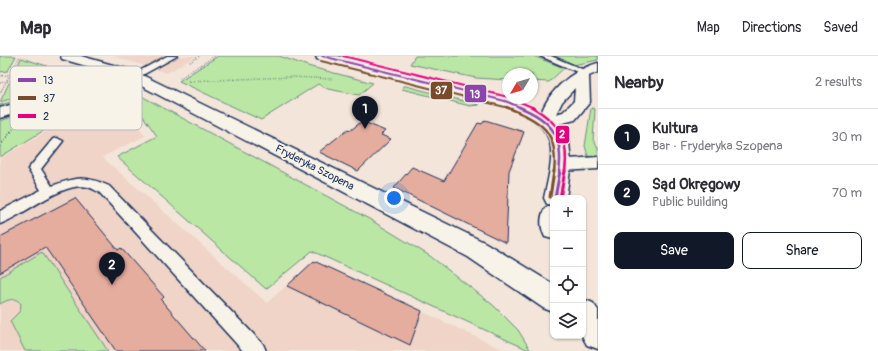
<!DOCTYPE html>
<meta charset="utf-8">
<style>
body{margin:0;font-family:Pangolin,sans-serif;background:#f2f2f3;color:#2b2b33}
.controls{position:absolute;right:12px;bottom:12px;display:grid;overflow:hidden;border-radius:8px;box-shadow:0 1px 3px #0004}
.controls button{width:36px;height:36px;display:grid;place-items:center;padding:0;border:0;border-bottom:1px solid #e1e1e2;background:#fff;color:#2b2b33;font:20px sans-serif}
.compass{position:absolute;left:502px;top:12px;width:36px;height:36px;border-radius:50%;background:#fff;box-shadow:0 1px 3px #0004;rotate:232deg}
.you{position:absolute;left:394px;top:142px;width:14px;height:14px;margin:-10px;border:3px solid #fff;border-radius:50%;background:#1a73e8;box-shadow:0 0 0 6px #1a73e833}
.badge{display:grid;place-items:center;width:26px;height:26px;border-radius:50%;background:#111827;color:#fff;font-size:13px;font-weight:700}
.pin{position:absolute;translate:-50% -33px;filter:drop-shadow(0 1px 2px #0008)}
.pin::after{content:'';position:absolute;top:21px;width:14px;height:12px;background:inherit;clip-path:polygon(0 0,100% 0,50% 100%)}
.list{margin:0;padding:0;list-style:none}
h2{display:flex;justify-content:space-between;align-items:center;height:52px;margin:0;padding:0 16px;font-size:17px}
h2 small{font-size:13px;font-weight:400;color:#7c7c81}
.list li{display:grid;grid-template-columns:26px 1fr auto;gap:12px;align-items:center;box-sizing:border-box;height:56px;padding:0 16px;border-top:1px solid #e1e1e2}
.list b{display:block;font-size:15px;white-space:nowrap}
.list p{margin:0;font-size:13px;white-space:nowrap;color:#7c7c81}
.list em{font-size:13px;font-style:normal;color:#7c7c81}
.actions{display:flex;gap:8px;padding:12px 16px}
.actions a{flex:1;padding:9px 0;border:1px solid #111827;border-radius:8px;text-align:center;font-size:14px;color:#111827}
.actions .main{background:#111827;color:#fff}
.icon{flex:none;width:22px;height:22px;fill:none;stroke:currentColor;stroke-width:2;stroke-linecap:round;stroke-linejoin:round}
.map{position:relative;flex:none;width:598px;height:295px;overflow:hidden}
header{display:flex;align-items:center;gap:24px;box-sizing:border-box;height:56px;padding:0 20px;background:#fff;border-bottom:1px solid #e1e1e2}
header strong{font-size:19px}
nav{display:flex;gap:22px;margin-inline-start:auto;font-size:14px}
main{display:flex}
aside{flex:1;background:#fff}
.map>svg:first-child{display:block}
.built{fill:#efd4c7}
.green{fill:#bbe7a4;stroke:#6b8b81}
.building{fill:#e5ad9e;stroke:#1b2f5e}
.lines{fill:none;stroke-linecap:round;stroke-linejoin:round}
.lane-casing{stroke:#1b2f5e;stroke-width:3}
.street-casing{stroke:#1b2f5e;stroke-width:3}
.secondary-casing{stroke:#1b2f5e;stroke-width:3}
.path-far1{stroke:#1b2f5e;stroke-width:1.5;stroke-dasharray:0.5 2;stroke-linecap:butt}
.path{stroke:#1b2f5e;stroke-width:2;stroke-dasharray:1 2.5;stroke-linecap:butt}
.lane{fill:#f7f3e8;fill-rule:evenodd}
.street{fill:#f7f3e8;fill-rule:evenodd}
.secondary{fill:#f7f3e8;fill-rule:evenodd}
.bus-1-far2-casing{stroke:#f7f3e8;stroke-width:4}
.bus-1-far1-casing{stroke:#f7f3e8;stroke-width:5}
.bus-1-casing{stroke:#f7f3e8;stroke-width:6}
.bus-2-far2-casing{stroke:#f7f3e8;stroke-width:4}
.bus-2-far1-casing{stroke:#f7f3e8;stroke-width:5}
.bus-2-casing{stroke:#f7f3e8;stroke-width:6}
.bus-3-far2-casing{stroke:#f7f3e8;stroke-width:4}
.bus-3-far1-casing{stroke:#f7f3e8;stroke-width:5}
.bus-3-casing{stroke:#f7f3e8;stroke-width:6}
.bus-1-far2{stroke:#8e44ad;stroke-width:2}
.bus-1-far1{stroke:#8e44ad;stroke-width:2.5}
.bus-1{stroke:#8e44ad;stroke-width:3}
.bus-2-far2{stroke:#7a4b2a;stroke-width:2}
.bus-2-far1{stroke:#7a4b2a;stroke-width:2.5}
.bus-2{stroke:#7a4b2a;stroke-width:3}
.bus-3-far2{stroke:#e5007d;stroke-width:2}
.bus-3-far1{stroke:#e5007d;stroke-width:2.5}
.bus-3{stroke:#e5007d;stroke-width:3}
.labels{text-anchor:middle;stroke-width:3.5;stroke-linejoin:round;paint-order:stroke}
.street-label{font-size:11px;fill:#1b2f5e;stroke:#f7f3e8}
.key{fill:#f7f3e8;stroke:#b5b8bf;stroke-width:1}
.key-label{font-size:11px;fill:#1b2f5e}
.line-badge{stroke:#f7f3e8;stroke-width:1.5}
.badge-label{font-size:11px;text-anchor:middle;font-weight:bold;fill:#fff}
</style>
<header>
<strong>Map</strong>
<nav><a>Map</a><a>Directions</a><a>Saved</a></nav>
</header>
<main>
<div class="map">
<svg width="598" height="295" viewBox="0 0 598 295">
<rect width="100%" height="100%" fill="#f3e5d9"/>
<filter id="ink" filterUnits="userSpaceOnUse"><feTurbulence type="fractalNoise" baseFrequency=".025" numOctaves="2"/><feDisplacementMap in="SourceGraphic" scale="8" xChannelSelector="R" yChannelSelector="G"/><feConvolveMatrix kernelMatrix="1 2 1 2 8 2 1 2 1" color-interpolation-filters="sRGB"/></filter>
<g filter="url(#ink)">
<g class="built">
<polygon points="113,0 196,0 167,17"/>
<polygon points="116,34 145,80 102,101 267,247 314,205 506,295 0,295 0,103"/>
</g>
<g class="green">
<polygon points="0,0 16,0 8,15 0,16"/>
<polygon points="218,0 279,0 311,11 373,27 359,39 328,33 318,28 261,64 179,25"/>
<polygon points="415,0 533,0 564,12 549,26 532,25 532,18 508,18 508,24 476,22 410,8"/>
<polygon points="549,0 598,0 598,4 573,9"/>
<polygon points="21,2 47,10 16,14"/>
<polygon points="73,14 93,19 0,46 9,27"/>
<polygon points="100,20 103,21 102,22 0,52 0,49"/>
<polygon points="116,27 119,29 0,101 0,65"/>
<polygon points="121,29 369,163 430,200 493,249 518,274 531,295 312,195 266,233 117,101 157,80"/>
<polygon points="404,30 406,30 479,49 470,50 402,33"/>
<polygon points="591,52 595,53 593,84 598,92 598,103 588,100 585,90"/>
<path d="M 42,196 L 108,295 L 25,295 L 10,265 L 20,255 L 21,248 C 16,240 7,244 0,248 L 0,221 Z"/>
</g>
<g class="building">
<polygon points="485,64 524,76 509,115 506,187 394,132 412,111 444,125 478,67 482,68"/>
<polygon points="362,65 385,75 381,79 391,83 358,115 319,96 348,73 351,74"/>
<polygon points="75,142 118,194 121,192 164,241 161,244 205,295 116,295 45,191 0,217 0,181"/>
<polygon points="314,205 422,255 410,289 287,230"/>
</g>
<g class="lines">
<g class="lane-casing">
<g id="lane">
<polygon points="167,0 177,0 137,22 134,23 130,20"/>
<polygon points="540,0 551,0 589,16 585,19 582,18"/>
<path d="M 57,82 L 63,85 L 41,113 L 52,130 C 76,121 85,119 109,130 L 263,288 L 266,295 L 243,295 L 99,136 C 96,135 92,132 88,131 C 63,125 23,160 0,168 L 0,155 L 41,134 L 28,113 L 53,83 Z"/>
</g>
</g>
<g class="street-casing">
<g id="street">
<polygon points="61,0 81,0 134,15 486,187 553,228 553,256 543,252 468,201 128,23 0,62 0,52 114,18 62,3"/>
<path d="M 598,7 L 598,16 L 589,20 L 590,46 L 575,64 L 547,71 L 541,70 L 539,66 C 544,38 571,14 598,7 ZM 575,32 L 574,45 L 563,56 L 556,58 L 562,46 Z"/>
<polygon points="598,101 598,113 561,115 554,114 551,109 554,104"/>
</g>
</g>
<g class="secondary-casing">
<g id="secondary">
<path d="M 316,0 L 338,0 L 511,42 L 548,59 L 562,73 L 569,86 L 571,107 L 566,142 L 553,142 L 553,149 L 547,148 L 544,142 C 557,86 558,70 499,48 L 317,3 Z"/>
<path d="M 553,149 L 553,183 L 545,181 C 540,171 540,161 545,152 Z"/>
<polygon points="583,243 593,247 598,254 598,293 587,289 582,280"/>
</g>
</g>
<g class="path-far1">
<polyline points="190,6 200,0"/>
<polyline points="0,20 49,13"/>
<polyline points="180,22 215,0"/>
<polyline points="188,25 291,21 333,23"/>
<polyline points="0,27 55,13"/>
<polyline points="0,37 20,0"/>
</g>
<polyline class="path" points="0,90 13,73"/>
<use href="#lane" class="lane"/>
<use href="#street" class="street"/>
<use href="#secondary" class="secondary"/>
<g class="bus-1-far2-casing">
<polyline id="bus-1-far2" points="322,0 505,45 522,52"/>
</g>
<g class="bus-1-far1-casing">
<path id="bus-1-far1" d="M 519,51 C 552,64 564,81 559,116"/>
</g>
<g class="bus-1-casing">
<polyline id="bus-1" points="555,142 560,115"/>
</g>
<g class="bus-2-far2-casing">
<polyline id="bus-2-far2" points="321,5 509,52"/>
</g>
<g class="bus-2-far1-casing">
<path id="bus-2-far1" d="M 506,51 C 541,65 559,75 554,116"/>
</g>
<g class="bus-2-casing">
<polyline id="bus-2" points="550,141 554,115"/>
</g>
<g class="bus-3-far2-casing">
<g id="bus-3-far2">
<polyline points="343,0 508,41"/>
<polyline points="511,42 534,52"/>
</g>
</g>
<g class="bus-3-far1-casing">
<path id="bus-3-far1" d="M 532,51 C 561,68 569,83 565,116"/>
</g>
<g class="bus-3-casing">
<polyline id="bus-3" points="560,142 565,115"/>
</g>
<use href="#bus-1-far2" class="bus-1-far2"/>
<use href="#bus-1-far1" class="bus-1-far1"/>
<use href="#bus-1" class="bus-1"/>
<use href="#bus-2-far2" class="bus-2-far2"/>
<use href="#bus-2-far1" class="bus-2-far1"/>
<use href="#bus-2" class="bus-2"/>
<use href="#bus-3-far2" class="bus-3-far2"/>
<use href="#bus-3-far1" class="bus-3-far1"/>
<use href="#bus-3" class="bus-3"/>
</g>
</g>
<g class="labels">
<g class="street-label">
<text transform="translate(315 111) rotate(27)" y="4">Fryderyka Szopena</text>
</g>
</g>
<rect x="10" y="10" width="132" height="64" rx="6" class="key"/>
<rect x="18" y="22" width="18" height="4" fill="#8e44ad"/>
<rect x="18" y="40" width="18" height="4" fill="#7a4b2a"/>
<rect x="18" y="58" width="18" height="4" fill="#e5007d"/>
<g class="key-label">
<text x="43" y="28">13</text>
<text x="43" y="46">37</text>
<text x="43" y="64">2</text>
</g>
<g class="line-badge">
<rect x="430" y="25" width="23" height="19" rx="4" fill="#7a4b2a"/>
<rect x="464" y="28" width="23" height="19" rx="4" fill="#8e44ad"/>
<rect x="555" y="69" width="15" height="19" rx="4" fill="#e5007d"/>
</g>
<g class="badge-label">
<text x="441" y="38">37</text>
<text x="475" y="42">13</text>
<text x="562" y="82">2</text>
</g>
</svg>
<div class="controls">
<button>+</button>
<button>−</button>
<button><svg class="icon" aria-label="locate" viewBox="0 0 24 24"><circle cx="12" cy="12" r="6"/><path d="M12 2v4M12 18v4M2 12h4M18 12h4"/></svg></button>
<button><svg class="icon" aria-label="layers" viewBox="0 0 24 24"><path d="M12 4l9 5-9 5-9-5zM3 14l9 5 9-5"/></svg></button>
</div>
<svg class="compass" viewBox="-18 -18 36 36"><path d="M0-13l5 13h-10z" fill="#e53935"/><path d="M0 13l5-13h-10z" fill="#7c7c81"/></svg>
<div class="you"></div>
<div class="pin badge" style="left:365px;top:73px">1</div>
<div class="pin badge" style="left:112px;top:229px">2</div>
</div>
<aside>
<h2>Nearby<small>2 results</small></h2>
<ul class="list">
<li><span class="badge">1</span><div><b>Kultura</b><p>Bar · Fryderyka Szopena</p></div><em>30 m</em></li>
<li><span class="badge">2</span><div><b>Sąd Okręgowy</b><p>Public building</p></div><em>70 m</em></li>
</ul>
<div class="actions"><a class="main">Save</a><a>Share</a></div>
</aside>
</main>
